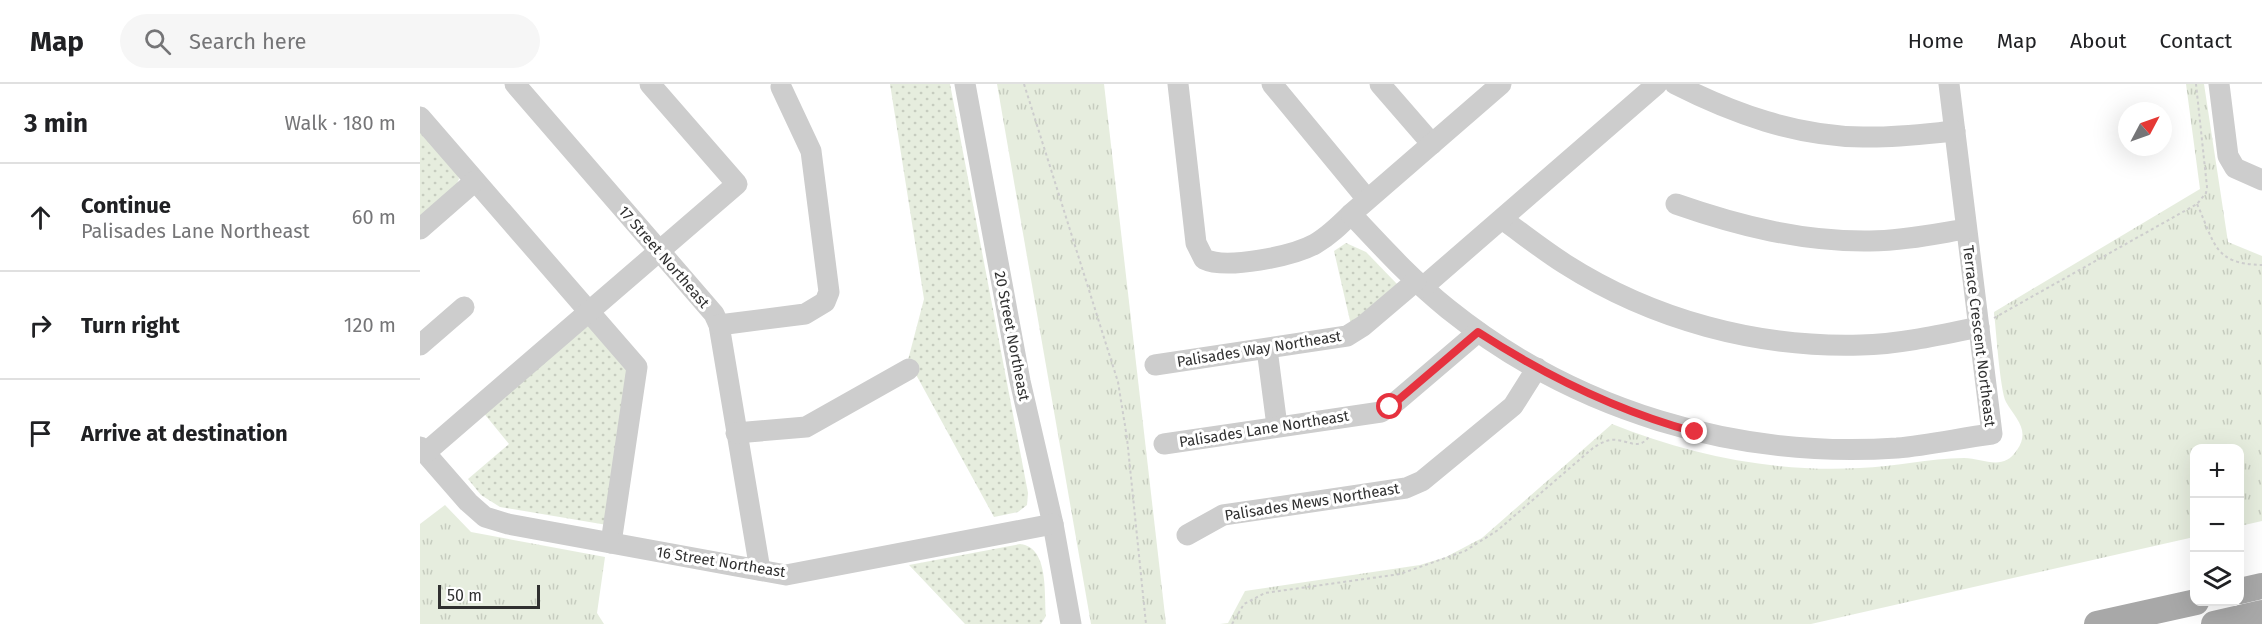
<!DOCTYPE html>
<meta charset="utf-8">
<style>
body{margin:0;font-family:"Fira Sans",sans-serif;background:#f6f6f6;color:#202124}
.controls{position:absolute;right:18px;bottom:18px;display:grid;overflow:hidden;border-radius:12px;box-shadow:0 6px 24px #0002}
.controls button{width:54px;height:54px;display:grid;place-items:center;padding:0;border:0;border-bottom:2px solid #e0e0e0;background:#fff;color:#202124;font:30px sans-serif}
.compass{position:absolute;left:1698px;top:18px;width:54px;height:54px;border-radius:50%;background:#fff;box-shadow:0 6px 24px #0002;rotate:49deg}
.scale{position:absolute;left:18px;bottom:15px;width:102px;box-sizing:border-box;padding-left:6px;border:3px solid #303030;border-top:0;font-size:16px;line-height:21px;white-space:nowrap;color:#303030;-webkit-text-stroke:4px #fff;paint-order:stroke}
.stop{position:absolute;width:18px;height:18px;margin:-14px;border:4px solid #e6323f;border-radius:50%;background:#fff}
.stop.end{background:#e6323f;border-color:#fff;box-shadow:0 2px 6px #0008}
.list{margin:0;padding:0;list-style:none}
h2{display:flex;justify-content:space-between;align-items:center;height:78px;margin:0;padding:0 24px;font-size:26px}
h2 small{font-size:20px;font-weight:400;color:#757577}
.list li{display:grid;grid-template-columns:39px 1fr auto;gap:18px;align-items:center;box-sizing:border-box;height:108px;padding:0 24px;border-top:2px solid #e0e0e0}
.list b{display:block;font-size:22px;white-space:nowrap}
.list p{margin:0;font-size:20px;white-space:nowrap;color:#757577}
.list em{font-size:20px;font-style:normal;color:#757577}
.icon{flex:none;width:33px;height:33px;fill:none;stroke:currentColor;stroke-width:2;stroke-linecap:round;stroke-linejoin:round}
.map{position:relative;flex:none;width:1842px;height:540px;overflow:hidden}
header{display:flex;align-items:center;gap:36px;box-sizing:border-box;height:84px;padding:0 30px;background:#fff;border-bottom:2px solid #e0e0e0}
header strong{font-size:28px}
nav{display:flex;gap:33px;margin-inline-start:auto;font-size:21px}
.search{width:420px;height:54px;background:#f6f6f6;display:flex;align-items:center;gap:15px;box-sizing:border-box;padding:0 21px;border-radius:33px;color:#757577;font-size:22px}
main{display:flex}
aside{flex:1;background:#fff}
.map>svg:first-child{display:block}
.grass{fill:url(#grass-tufts)}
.park{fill:url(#park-dots)}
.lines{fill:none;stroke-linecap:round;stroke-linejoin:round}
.path{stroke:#cdcdcd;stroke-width:2;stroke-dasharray:3 3;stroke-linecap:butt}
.minor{stroke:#cdcdcd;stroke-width:21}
.major{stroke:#a8a8a8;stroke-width:26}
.route{stroke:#e6323f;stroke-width:8}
.labels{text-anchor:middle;stroke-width:6;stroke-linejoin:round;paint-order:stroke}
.street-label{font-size:15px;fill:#303030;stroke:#fff}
</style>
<header>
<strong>Map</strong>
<div class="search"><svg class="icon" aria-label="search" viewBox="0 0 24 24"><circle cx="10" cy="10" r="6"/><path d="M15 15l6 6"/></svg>Search here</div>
<nav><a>Home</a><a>Map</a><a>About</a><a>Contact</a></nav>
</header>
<main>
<aside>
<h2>3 min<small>Walk · 180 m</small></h2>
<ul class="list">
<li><svg class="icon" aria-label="ahead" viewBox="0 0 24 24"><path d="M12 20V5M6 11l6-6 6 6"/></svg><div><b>Continue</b><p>Palisades Lane Northeast</p></div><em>60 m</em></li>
<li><svg class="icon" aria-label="right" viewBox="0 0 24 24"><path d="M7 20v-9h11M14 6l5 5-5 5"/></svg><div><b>Turn right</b></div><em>120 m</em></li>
<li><svg class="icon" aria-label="arrive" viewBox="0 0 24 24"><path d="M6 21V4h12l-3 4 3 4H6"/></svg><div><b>Arrive at destination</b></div></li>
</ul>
</aside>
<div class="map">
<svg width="1842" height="540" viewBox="0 0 1842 540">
<defs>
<pattern id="grass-tufts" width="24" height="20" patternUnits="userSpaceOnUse" patternTransform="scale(1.5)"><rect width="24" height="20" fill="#e6edde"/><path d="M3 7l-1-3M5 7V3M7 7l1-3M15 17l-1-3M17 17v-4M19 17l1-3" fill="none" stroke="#c6ccbf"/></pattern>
<pattern id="park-dots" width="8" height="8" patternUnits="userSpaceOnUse" patternTransform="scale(1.5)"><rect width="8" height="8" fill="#e6edde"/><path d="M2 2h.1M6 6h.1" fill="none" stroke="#c6ccbf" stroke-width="1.8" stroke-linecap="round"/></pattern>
</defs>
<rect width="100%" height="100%" fill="#fff"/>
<g class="grass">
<polygon points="577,0 684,0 746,540 671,540"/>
<path d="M 1766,0 L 1784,0 L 1808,158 L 1842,172 L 1842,437 L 1820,442 L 1820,364 L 1774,364 L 1774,453 L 1391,540 L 800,540 L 808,539 L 825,507 L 1000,481 L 1026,473 L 1062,454 L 1192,340 C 1270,371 1355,389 1440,384 C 1474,383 1509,374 1544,374 C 1563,374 1583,388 1597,366 C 1611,346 1595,334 1586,318 C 1580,306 1576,245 1574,228 L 1780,105 Z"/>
<polygon points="25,421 51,448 185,473 177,529 184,540 0,540 0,440"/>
</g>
<g class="park">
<polygon points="470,0 530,0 608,409 607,421 598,428 574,433 488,276 504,215"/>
<polygon points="0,41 35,82 39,95 34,106 0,136"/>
<polygon points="926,159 946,168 977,200 931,241 914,167"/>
<polygon points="174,239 213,285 187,441 80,423 61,411 48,395 89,360 62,327 161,240"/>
<path d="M 600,460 C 629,463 624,509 626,532 L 621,540 L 545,540 L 489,481 Z"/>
</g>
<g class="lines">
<g class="path">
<polyline points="604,0 698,298 707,354 726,540"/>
<path d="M 1777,120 C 1795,159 1793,180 1842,181"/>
<polyline points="1574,234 1777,120 1786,109 1787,103 1776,0"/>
<path d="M 812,540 L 824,520 L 845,509 L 980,490 L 1045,467 L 1078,446 L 1173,364 C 1178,361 1184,357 1191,356 C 1206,354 1219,369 1230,351"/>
</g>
<g class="minor">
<polyline points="95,0 294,230 299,241 340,486"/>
<polyline points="545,0 600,297 633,440 651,540"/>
<path d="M 758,0 L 776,159 L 784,175 C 806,186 873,172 895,160 C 909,152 920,141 931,130"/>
<polyline points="852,0 947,115"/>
<polyline points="960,0 1012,60"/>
<path d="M 1081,0 L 931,130 C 962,163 993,197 1028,225 C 1155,327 1316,375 1477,364 C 1509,361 1541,354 1572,350 L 1529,0"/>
<path d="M 1255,0 C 1314,30 1376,52 1443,53 C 1473,54 1504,50 1535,47"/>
<polyline points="1799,0 1808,72 1815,84 1842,96"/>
<polyline points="0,33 217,283 191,459"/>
<path d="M 1256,120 C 1319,142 1383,158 1450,157 C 1482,157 1515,150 1546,145"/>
<path d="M 1082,135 C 1103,150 1123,166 1145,180 C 1233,236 1337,264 1441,261 C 1480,260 1520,251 1559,243"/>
<polyline points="0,145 55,97"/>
<polyline points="1003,203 1237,0"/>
<polyline points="299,241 385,230 405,218 409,208 391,67 361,3"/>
<polyline points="0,261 44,223"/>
<polyline points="847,265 857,342"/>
<polyline points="735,281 927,252 943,242 996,197"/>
<polyline points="316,349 386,343 489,285"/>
<polyline points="744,360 961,328 977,317 1058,248"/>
<polyline points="0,363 48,418 65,433 88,440 366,491 633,440"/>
<polyline points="5,369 317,100 230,0"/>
<polyline points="767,451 803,431 986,404 1002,397 1093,322 1117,284"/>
</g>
<g class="major">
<polyline points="1820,507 1842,502"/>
<polyline points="1677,540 1776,518"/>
<polyline points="1794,540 1842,529"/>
</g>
</g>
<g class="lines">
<path class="route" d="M 970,323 L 1058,248 C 1126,292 1197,327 1275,348"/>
</g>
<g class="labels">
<g class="street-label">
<text transform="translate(244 173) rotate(49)" y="5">17 Street Northeast</text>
<text transform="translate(592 252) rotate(79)" y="5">20 Street Northeast</text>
<text transform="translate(1559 252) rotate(83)" y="5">Terrace Crescent Northeast</text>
<text transform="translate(839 265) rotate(-9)" y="5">Palisades Way Northeast</text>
<text transform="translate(844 345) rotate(-9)" y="5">Palisades Lane Northeast</text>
<text transform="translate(892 418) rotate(-9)" y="5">Palisades Mews Northeast</text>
<text transform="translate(301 478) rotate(9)" y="5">16 Street Northeast</text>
</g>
</g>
</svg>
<div class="controls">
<button>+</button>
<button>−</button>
<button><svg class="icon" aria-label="layers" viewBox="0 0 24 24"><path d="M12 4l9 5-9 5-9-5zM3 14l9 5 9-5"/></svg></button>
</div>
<svg class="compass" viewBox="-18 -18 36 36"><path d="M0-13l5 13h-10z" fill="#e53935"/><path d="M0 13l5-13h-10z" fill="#757577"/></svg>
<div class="scale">50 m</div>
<div class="stop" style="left:970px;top:323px"></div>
<div class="stop end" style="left:1275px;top:348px"></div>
</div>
</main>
